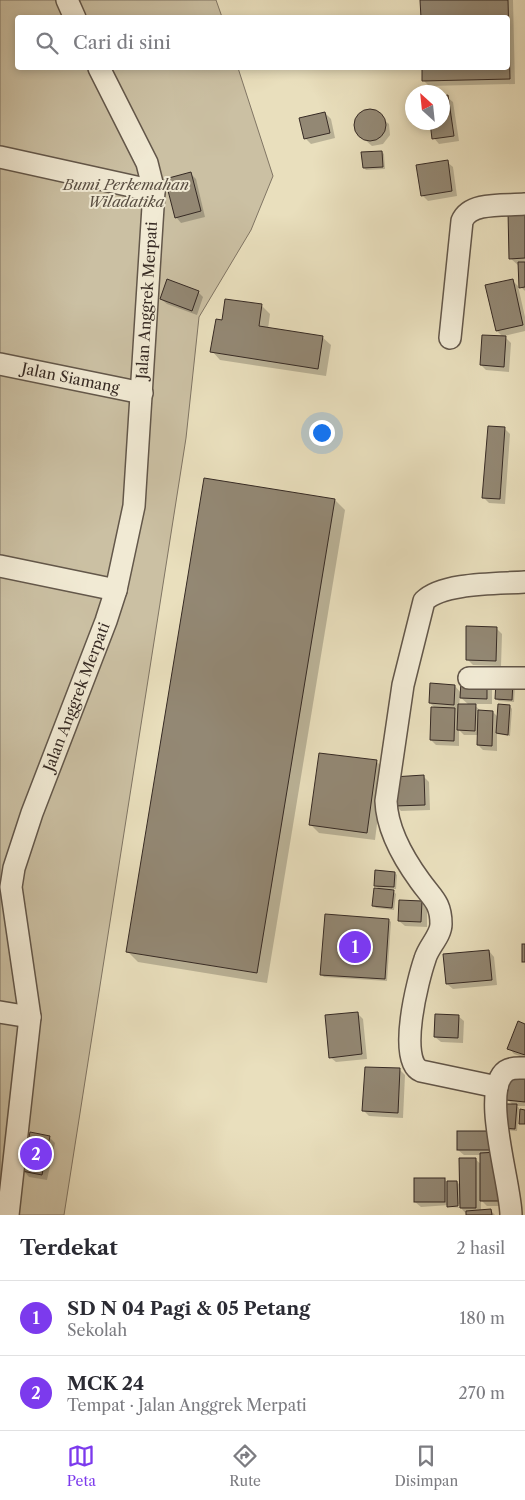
<!DOCTYPE html>
<html lang="id">
<meta charset="utf-8">
<style>
body{margin:0;font-family:"Libre Caslon Text",serif;background:#f2f2f3;color:#2b2b33}
.compass{position:absolute;left:405px;top:85px;width:45px;height:45px;border-radius:50%;background:#fff;box-shadow:0 2px 8px #0003;rotate:333deg}
.you{position:absolute;left:321px;top:432px;width:18px;height:18px;margin:-12px;border:4px solid #fff;border-radius:50%;background:#1a73e8;box-shadow:0 0 0 8px #1a73e833}
.badge{display:grid;place-items:center;width:32px;height:32px;border-radius:50%;background:#7c3aed;color:#fff;font-size:16px;font-weight:700}
.pin{position:absolute;translate:-50% -50%;border:2px solid #fff;box-shadow:0 1px 5px #0006}
.list{margin:0;padding:0;list-style:none}
h2{display:flex;justify-content:space-between;align-items:center;height:65px;margin:0;padding:0 20px;font-size:21px}
h2 small{font-size:16px;font-weight:400;color:#7c7c81}
.list li{display:grid;grid-template-columns:32px 1fr auto;gap:15px;align-items:center;box-sizing:border-box;height:75px;padding:0 20px;border-top:1px solid #e1e1e2}
.list b{display:block;font-size:19px;white-space:nowrap}
.list p{margin:0;font-size:16px;white-space:nowrap;color:#7c7c81}
.list em{font-size:16px;font-style:normal;color:#7c7c81}
.icon{flex:none;width:28px;height:28px;fill:none;stroke:currentColor;stroke-width:2;stroke-linecap:round;stroke-linejoin:round}
.map{position:relative;flex:none;width:525px;height:1215px;overflow:hidden}
.search{position:absolute;background:#fff;box-shadow:0 2px 8px #0003;left:15px;right:15px;top:15px;height:55px;display:flex;align-items:center;gap:12px;box-sizing:border-box;padding:0 18px;border-radius:5px;color:#7c7c81;font-size:19px}
.sheet{height:215px;background:#fff}
nav{display:flex;justify-content:space-around;align-items:center;box-sizing:border-box;height:70px;border-top:1px solid #e1e1e2;background:#fff;font-size:14px;color:#7c7c81}
nav a{display:grid;justify-items:center;gap:2px}
nav .on{color:#7c3aed}
.map>svg:first-child{display:block}
.green{fill:#cbc0a3;stroke:#807564}
.shadow{fill:#0003;fill-rule:evenodd}
.building{fill:#938874;stroke:#362a24}
.lines{fill:none;stroke-linecap:round;stroke-linejoin:round}
.street-casing{stroke:#63574a;stroke-width:24}
.street{stroke:#f1ead4;stroke-width:21}
.labels{text-anchor:middle;stroke-width:4;stroke-linejoin:round;paint-order:stroke}
.park-label{font-size:15px;font-style:italic;fill:#5b5044;stroke:#f1ead4}
.street-label{font-size:15px;fill:#362a24;stroke:#f1ead4}
</style>
<div class="map">
<svg width="525" height="1215" viewBox="0 0 525 1215">
<rect width="100%" height="100%" fill="#e9dfbd"/>
<filter id="stains"><feTurbulence type="fractalNoise" baseFrequency=".004" numOctaves="4"/><feColorMatrix values="0 0 0 0 .2 0 0 0 0 .09 0 0 0 0 .02 0 0 0 .5 -.17"/></filter>
<radialGradient id="worn" r=".72"><stop offset=".6" stop-color="#630" stop-opacity="0"/><stop offset="1" stop-color="#630" stop-opacity=".3"/></radialGradient>
<polygon class="green" points="0,0 216,0 222,17 18,18 18,68 238,68 273,176 251,230 199,317 186,438 64,1215 0,1215"/>
<g class="shadow">
<polygon points="422,0 513,0 515,84 429,86 423,80 423,68 508,68 508,18"/>
<polygon points="447,97 453,102 459,141 439,144 434,138 442,122"/>
<polygon points="373,111 389,124 390,135 383,144 372,146 357,133 355,122 362,112"/>
<polygon points="325,113 331,119 335,138 311,144 305,138"/>
<polygon points="382,152 384,154 385,169 366,170 364,168"/>
<polygon points="447,162 453,167 457,196 428,201 422,195"/>
<polygon points="191,174 196,179 205,217 181,223 176,217"/>
<polygon points="525,212 525,291 521,287 519,266 510,258"/>
<polygon points="512,280 518,286 525,317 525,331 504,336 511,343 509,372 486,370 481,365 504,338 497,331 487,286"/>
<polygon points="198,292 203,297 197,315 167,304 161,299"/>
<polygon points="262,306 270,314 268,329 322,337 331,345 326,376 220,360 212,351 223,322"/>
<polygon points="505,429 510,434 505,504 489,503 484,498"/>
<polygon points="205,479 335,500 345,510 267,983 138,962 127,951"/>
<polygon points="496,628 502,634 501,666 473,665 467,659"/>
<path d="M 487,683 L 492,689 L 492,704 L 473,704 L 481,711 L 493,712 L 498,717 L 510,706 L 512,709 L 510,736 L 497,734 L 497,751 L 483,750 L 478,745 L 478,735 L 464,735 L 459,730 L 459,746 L 436,745 L 431,740 L 436,709 L 430,703 L 455,686 L 461,693 ZM 460,697 L 469,705 L 459,705 Z"/>
<polygon points="515,686 514,702 499,701 496,699"/>
<polygon points="376,761 384,769 375,840 319,833 310,824"/>
<polygon points="423,776 429,782 430,810 401,811 395,805"/>
<polygon points="395,873 397,875 396,889 391,889 396,894 394,910 376,908 374,906 380,890 375,885"/>
<polygon points="422,902 427,908 427,927 405,926 399,921"/>
<polygon points="389,920 391,922 387,981 324,977 321,974"/>
<polygon points="489,951 494,957 497,985 453,989 447,984"/>
<polygon points="358,1014 363,1019 367,1059 336,1062 330,1057"/>
<polygon points="458,1016 464,1021 463,1043 441,1042 435,1037"/>
<polygon points="525,1025 525,1058 514,1054 509,1048"/>
<polygon points="399,1069 405,1075 403,1118 369,1116 364,1111"/>
<polygon points="525,1073 525,1106 517,1106 519,1108 517,1131 506,1130 513,1105 508,1100"/>
<polygon points="490,1132 504,1206 487,1206 481,1200 481,1211 491,1211 495,1215 467,1215 461,1208 450,1208 464,1207 464,1204 421,1207 415,1202 444,1179 447,1182 457,1182 461,1186 475,1159 482,1165 482,1155 464,1155 458,1150"/>
<polygon points="49,1137 55,1143 47,1180 29,1177 24,1171"/>
</g>
<g class="building">
<polygon points="420,0 508,0 510,79 422,81 422,68 508,68 508,18 421,18"/>
<polygon points="448,95 454,136 432,139 430,122 442,122 442,96"/>
<circle cx="370" cy="125" r="16"/>
<polygon points="325,112 330,133 304,139 299,118"/>
<polygon points="382,151 383,167 363,168 361,152"/>
<polygon points="448,160 452,191 421,196 416,165"/>
<polygon points="191,172 201,211 175,218 165,179"/>
<polygon points="508,211 525,211 525,258 509,259"/>
<polygon points="518,262 525,262 525,287 519,288"/>
<polygon points="167,279 199,291 192,311 160,299"/>
<polygon points="513,279 523,325 496,331 485,285"/>
<polygon points="225,299 262,304 259,326 323,336 318,369 210,352 216,319 222,320"/>
<polygon points="482,335 506,336 504,367 480,365"/>
<polygon points="488,426 505,427 500,499 482,498"/>
<polygon points="204,478 335,499 257,973 126,952"/>
<polygon points="466,626 497,627 496,661 466,660"/>
<polygon points="461,681 487,682 487,699 460,698"/>
<polygon points="496,682 513,682 512,700 495,699"/>
<polygon points="430,683 455,685 454,705 429,703"/>
<polygon points="458,704 476,704 475,731 457,730"/>
<polygon points="498,704 510,705 508,735 496,733"/>
<polygon points="431,707 455,708 454,741 430,740"/>
<polygon points="478,710 493,711 492,746 477,745"/>
<polygon points="319,753 377,760 367,833 309,825"/>
<polygon points="424,775 425,805 394,806 393,777"/>
<polygon points="375,870 395,872 394,887 374,886"/>
<polygon points="374,888 394,890 392,908 372,906"/>
<polygon points="399,900 422,901 421,922 398,921"/>
<polygon points="325,914 389,919 385,979 320,975"/>
<rect x="522" y="944" width="3" height="18"/>
<polygon points="489,950 492,980 446,984 443,954"/>
<polygon points="358,1012 362,1054 329,1058 325,1015"/>
<polygon points="435,1014 459,1015 458,1038 434,1037"/>
<polygon points="518,1021 525,1024 525,1055 507,1049"/>
<polygon points="365,1067 400,1068 398,1113 362,1111"/>
<polygon points="509,1070 525,1072 525,1102 506,1100"/>
<polygon points="503,1104 517,1104 515,1129 502,1128"/>
<polygon points="520,1109 525,1110 525,1124 519,1124"/>
<rect x="457" y="1131" width="33" height="19"/>
<polygon points="30,1132 50,1136 42,1175 22,1171"/>
<polygon points="499,1152 499,1201 480,1201 480,1153"/>
<polygon points="459,1158 476,1158 476,1208 460,1208"/>
<rect x="414" y="1178" width="31" height="24"/>
<polygon points="447,1181 457,1181 458,1206 447,1207"/>
<polygon points="491,1209 492,1215 466,1215 466,1211"/>
</g>
<g class="lines">
<g class="street-casing">
<g id="street">
<polyline points="67,0 75,18"/>
<polyline points="0,157 154,191"/>
<path d="M 450,338 L 462,221 C 470,201 506,206 525,204"/>
<path id="s1" d="M 0,364 L 142,393"/>
<polyline points="0,566 116,590"/>
<polyline points="469,678 525,678"/>
<polyline points="0,1012 30,1017"/>
<path d="M 497,1087 L 421,1071 C 397,1061 418,979 425,959 C 428,947 441,936 441,924 C 441,902 432,898 420,881 C 404,859 387,829 386,801 L 403,685 L 424,601 C 443,582 499,584 525,582"/>
<path id="s2" d="M 8,1215 L 30,1017 L 11,887 L 14,868 L 32,813 L 106,621 L 116,590 L 134,506 L 154,191 L 147,163 L 99,68"/>
<path d="M 511,1215 C 511,1184 480,1090 506,1071 C 512,1067 519,1068 525,1068"/>
</g>
</g>
<use href="#street" class="street"/>
</g>
<g class="labels">
<g class="park-label">
<text x="126" y="190">Bumi Perkemahan<tspan x="126" dy="17">Wiladatika</tspan></text>
</g>
<g class="street-label">
<text dy="5" stroke="none"><textPath href="#s2" startOffset="938">Jalan Anggrek Merpati</textPath></text>
<text dy="5" stroke="none"><textPath href="#s1" startOffset="72">Jalan Siamang</textPath></text>
<text dy="5" stroke="none"><textPath href="#s2" startOffset="532">Jalan Anggrek Merpati</textPath></text>
</g>
</g>
<rect width="100%" height="100%" filter="url(#stains)"/>
<rect width="100%" height="100%" fill="url(#worn)"/>
</svg>
<svg class="compass" viewBox="-18 -18 36 36"><path d="M0-13l5 13h-10z" fill="#e53935"/><path d="M0 13l5-13h-10z" fill="#7c7c81"/></svg>
<div class="you"></div>
<div class="pin badge" style="left:355px;top:947px">1</div>
<div class="pin badge" style="left:36px;top:1154px">2</div>
<div class="search"><svg class="icon" aria-label="search" viewBox="0 0 24 24"><circle cx="10" cy="10" r="6"/><path d="M15 15l6 6"/></svg>Cari di sini</div>
</div>
<section class="sheet">
<h2>Terdekat<small>2 hasil</small></h2>
<ul class="list">
<li><span class="badge">1</span><div><b>SD N 04 Pagi &amp; 05 Petang</b><p>Sekolah</p></div><em>180 m</em></li>
<li><span class="badge">2</span><div><b>MCK 24</b><p>Tempat · Jalan Anggrek Merpati</p></div><em>270 m</em></li>
</ul>
</section>
<nav>
<a class="on"><svg class="icon" aria-label="map" viewBox="0 0 24 24"><path d="M3 6l6-2 6 2 6-2v14l-6 2-6-2-6 2zM9 4v14M15 6v14"/></svg>Peta</a>
<a><svg class="icon" aria-label="directions" viewBox="0 0 24 24"><path d="M12 3l9 9-9 9-9-9zM9 14v-3h6M13 9l2 2-2 2"/></svg>Rute</a>
<a><svg class="icon" aria-label="saved" viewBox="0 0 24 24"><path d="M7 4h10v16l-5-4-5 4z"/></svg>Disimpan</a>
</nav>
